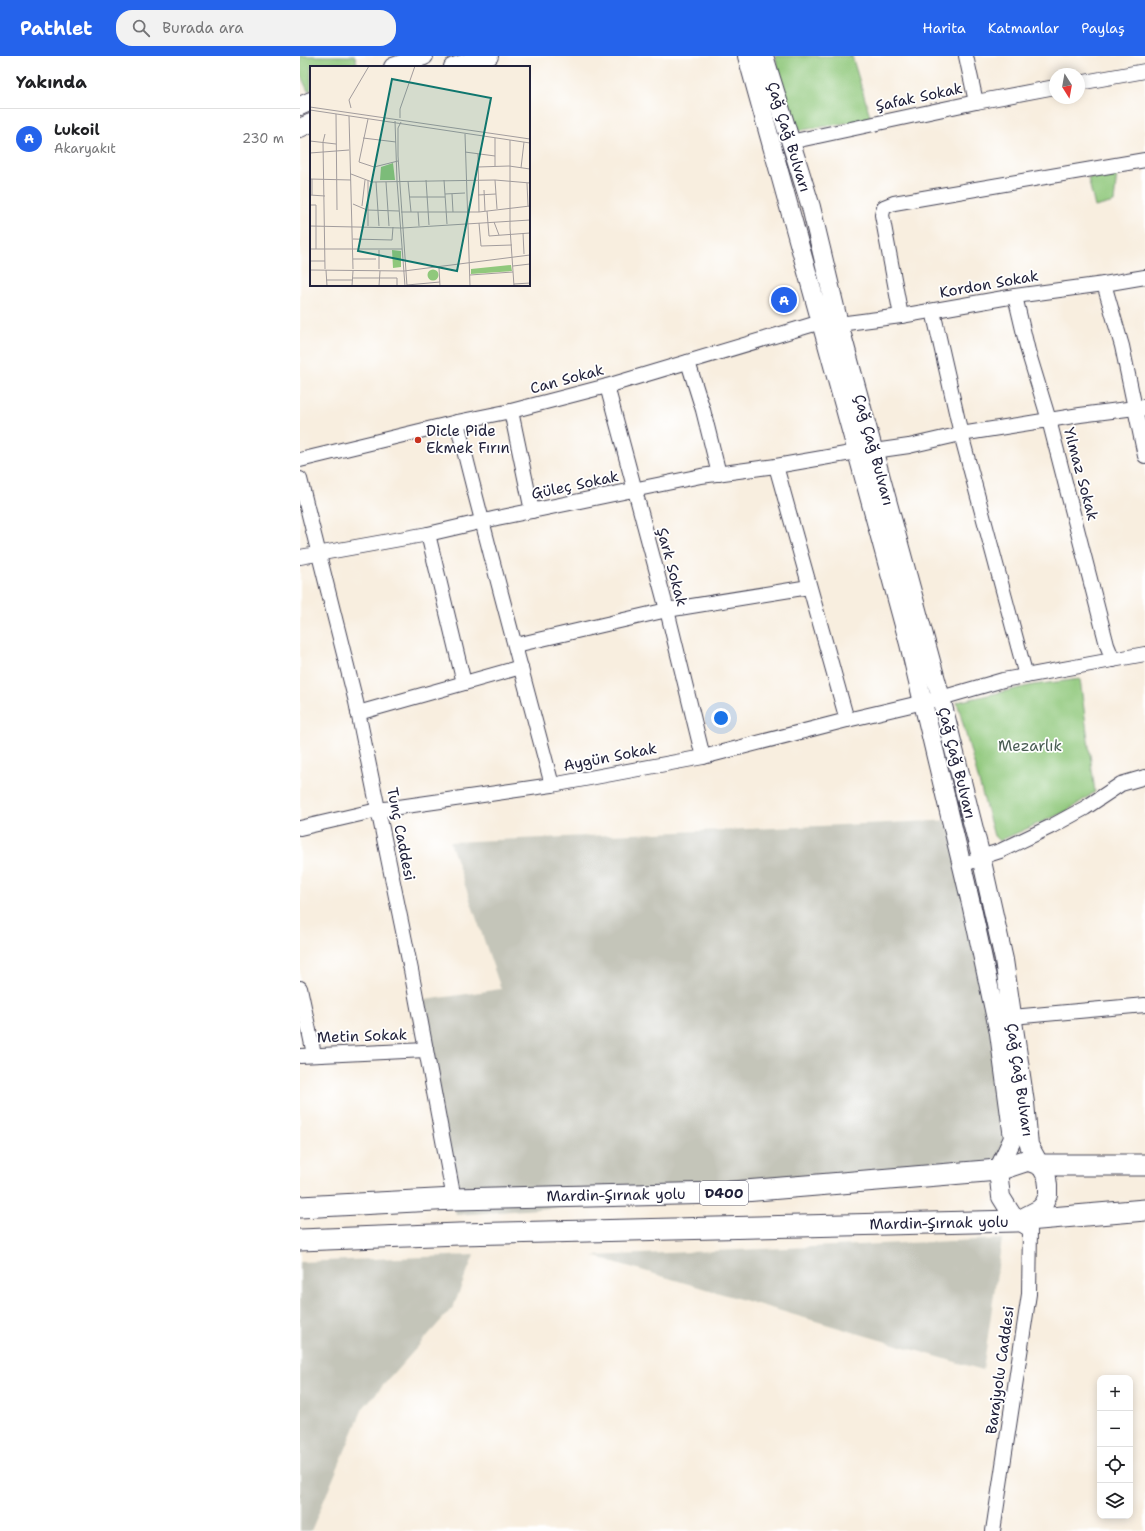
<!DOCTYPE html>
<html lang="tr">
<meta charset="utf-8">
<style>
body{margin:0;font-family:"Shantell Sans",sans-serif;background:#f2f2f2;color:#202124}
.controls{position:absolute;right:12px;bottom:12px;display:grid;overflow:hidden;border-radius:8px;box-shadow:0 2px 10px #0003}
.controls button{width:36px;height:36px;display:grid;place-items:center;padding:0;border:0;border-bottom:1px solid #e0e0e0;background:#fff;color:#202124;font:20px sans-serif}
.compass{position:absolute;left:749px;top:12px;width:36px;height:36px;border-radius:50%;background:#fff;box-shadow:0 2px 10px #0003;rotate:169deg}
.you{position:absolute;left:421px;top:662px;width:14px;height:14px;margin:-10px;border:3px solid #fff;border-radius:50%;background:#1a73e8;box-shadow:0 0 0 6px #1a73e833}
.badge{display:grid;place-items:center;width:26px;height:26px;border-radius:50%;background:#2563eb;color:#fff;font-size:13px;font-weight:700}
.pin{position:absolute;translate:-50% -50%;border:2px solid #fff;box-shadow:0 1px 4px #0006}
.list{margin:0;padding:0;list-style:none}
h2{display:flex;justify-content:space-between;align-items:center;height:52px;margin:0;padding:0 16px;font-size:17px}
h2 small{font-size:13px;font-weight:400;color:#757577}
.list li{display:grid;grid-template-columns:26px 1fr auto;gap:12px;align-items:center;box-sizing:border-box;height:60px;padding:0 16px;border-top:1px solid #e0e0e0}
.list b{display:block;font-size:15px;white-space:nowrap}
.list p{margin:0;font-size:13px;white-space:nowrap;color:#757577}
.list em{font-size:13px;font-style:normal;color:#757577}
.icon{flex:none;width:22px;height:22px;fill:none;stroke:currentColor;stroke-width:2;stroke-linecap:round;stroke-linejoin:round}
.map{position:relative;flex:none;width:845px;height:1475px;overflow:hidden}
header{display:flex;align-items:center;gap:24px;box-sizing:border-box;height:56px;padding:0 20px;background:#2563eb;color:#fff}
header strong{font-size:19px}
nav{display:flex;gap:22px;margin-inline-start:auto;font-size:14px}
.search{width:280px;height:36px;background:#f2f2f2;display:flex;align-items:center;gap:10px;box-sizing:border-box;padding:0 14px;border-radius:16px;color:#757577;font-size:15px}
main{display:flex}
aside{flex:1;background:#fff}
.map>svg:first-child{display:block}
.industrial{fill:#c4c5b9}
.green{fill:#90c87c;stroke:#59755c}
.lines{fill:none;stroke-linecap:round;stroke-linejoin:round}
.minor-casing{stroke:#424154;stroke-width:16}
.major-casing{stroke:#424154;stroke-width:20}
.highway-casing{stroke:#424154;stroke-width:23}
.minor{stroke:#fff;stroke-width:14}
.major{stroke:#fff;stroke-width:18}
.highway{stroke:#fff;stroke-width:21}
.poi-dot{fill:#c8321e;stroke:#fff;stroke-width:1.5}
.labels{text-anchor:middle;stroke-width:3.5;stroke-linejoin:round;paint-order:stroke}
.shield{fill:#fff;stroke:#646476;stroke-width:1}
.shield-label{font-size:14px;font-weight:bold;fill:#22223b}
.street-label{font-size:15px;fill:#22223b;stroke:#fff}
.poi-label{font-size:15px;fill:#22223b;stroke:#fff;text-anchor:start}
.park-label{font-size:15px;fill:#485c52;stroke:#fff}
.inset-road{fill:none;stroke:#a29c9d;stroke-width:1}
.view{fill:#0f766e;fill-opacity:0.15;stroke:#0f766e;stroke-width:2}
.inset-edge{fill:none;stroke:#22223b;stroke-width:2}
</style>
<header>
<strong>Pathlet</strong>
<div class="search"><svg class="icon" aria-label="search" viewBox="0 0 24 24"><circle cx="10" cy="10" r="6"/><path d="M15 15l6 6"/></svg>Burada ara</div>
<nav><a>Harita</a><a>Katmanlar</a><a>Paylaş</a></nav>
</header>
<main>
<aside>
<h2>Yakında<small></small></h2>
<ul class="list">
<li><span class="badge">A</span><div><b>Lukoil</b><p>Akaryakıt</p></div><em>230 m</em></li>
</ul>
</aside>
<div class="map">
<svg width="845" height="1475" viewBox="0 0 845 1475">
<rect width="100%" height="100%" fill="#fff"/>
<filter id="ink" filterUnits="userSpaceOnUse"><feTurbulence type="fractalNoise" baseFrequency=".025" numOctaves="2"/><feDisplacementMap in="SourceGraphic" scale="8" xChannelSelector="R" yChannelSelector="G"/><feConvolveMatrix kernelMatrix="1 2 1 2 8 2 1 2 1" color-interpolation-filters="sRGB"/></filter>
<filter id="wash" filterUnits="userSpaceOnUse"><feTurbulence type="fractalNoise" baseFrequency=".012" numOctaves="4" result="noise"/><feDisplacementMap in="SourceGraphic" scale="16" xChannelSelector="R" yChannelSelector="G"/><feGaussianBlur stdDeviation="0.9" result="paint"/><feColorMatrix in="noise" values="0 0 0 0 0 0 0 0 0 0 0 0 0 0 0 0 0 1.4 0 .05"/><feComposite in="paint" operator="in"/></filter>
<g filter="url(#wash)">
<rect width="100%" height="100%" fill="#f8eedf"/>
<g class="industrial">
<polygon points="656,764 721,1072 718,1117 156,1159 118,945 201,933 150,786"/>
<polygon points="702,1183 683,1314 293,1200"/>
<polygon points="174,1199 153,1251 63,1352 11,1475 0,1475 0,1206"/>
</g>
<g class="green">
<polygon points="0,0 55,0 58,11 11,11 11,34 8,35 0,18"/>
<polygon points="475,0 552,0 571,63 496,75 493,69"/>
<polygon points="817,117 814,146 795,151 788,122"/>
<polygon points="780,623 795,736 767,755 699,785 694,780 657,646 733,629"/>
</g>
</g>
<g filter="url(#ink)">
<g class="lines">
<g class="minor-casing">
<g id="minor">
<polyline points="666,0 676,46"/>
<polyline points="779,27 845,15"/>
<polyline points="490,86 676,46 755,31"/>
<polyline points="804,228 822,290 845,400"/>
<polyline points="715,240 728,295 749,364 807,589 813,604"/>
<polyline points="633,255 661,378 726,620"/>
<polyline points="601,260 582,159 584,151 594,147 845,104"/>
<polyline points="388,306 403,354 419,418"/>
<polyline points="307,330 367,554 403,701"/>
<polyline points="211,355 232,455"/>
<path d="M 157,366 C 187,488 220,608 252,729"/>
<polyline points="574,395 609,390 661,378 780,359 843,351 845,353"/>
<polyline points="0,404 157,366 211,355 307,330 521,266 539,268 601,260 715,240 804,228 845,221"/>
<polyline points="476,410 547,664"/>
<polyline points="0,423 56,646 111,914 154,1143"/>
<polyline points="128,478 164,627"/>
<polyline points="0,501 128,478 197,462 401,420 476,410 557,396"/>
<polyline points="216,589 367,554 509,531"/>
<polyline points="58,657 221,611"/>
<polyline points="0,772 78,754 252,729 403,701 547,664 641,642 703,624 845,598"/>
<polyline points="662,810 681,801 700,795 752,770 785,752 821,728 845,721"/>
<polyline points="0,932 14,998"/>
<polyline points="712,961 845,949"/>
<polyline points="0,1000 126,994"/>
<polyline points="693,1475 729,1238 730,1174 716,1165"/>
</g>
</g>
<g class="major-casing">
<g id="major">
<polyline points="447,0 557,396 609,588 672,852 699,977 713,1082 698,1114 701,1141 716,1165 739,1153 744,1148 748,1139 748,1130 747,1122 729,1089 725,1047 704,904 681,801 641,642 539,268 511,151 464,0"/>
<polyline points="93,11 124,0"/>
<polyline points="153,11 189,0"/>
<polyline points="0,50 11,45"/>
<polyline points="0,72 11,67"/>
</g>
</g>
<g class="highway-casing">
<g id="highway">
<polyline points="0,1151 154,1143 420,1137 698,1114 728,1104 741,1109 845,1109"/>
<polyline points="0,1184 159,1178 716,1165 845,1154"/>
</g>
</g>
<use href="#minor" class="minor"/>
<use href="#major" class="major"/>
<use href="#highway" class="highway"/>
</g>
</g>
<circle class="poi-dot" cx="118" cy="384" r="4"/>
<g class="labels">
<rect class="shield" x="400" y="1125" width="48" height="24" rx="3"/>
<g class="shield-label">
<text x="424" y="1142">D400</text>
</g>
<g class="street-label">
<text transform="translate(619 41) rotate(-12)" y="5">Şafak Sokak</text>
<text transform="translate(489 81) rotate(73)" y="5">Çağ Çağ Bulvarı</text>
<text transform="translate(689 228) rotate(-10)" y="5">Kordon Sokak</text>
<text transform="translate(267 323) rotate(-15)" y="5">Can Sokak</text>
<text transform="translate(574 394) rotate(75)" y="5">Çağ Çağ Bulvarı</text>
<text transform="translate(781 418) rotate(75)" y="5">Yılmaz Sokak</text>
<text transform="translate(275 429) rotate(-12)" y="5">Güleç Sokak</text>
<text transform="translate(372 511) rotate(75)" y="5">Şark Sokak</text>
<text transform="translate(310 701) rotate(-11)" y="5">Aygün Sokak</text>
<text transform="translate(657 707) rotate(76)" y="5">Çağ Çağ Bulvarı</text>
<text transform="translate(101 778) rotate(79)" y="5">Tunç Caddesi</text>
<text transform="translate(62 980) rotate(-2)" y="5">Metin Sokak</text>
<text transform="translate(720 1024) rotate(82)" y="5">Çağ Çağ Bulvarı</text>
<text transform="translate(316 1139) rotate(-1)" y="5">Mardin-Şırnak yolu</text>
<text transform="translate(639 1167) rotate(-1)" y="5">Mardin-Şırnak yolu</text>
<text transform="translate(700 1314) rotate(-82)" y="5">Barajyolu Caddesi</text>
</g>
<g class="poi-label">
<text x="126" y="380">Dicle Pide<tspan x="126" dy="17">Ekmek Fırın</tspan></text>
</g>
<g class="park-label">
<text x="730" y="695">Mezarlık</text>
</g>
</g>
<g transform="translate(10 10)">
<rect width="220" height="220" fill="#f8eedf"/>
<path d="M 83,97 L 85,114 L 70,114 L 71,101 ZM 82,184 L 91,185 L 91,201 L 83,202 ZM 201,199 L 202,205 L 161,208 L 161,203 ZM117.5 209a5.5 5.5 0 1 1 11 0a5.5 5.5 0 1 1-11 0Z" fill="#90c87c"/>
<path class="inset-road" d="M 0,41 L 220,73M 41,42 L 39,34 L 59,0M 0,44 L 220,77M 26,48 L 27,144M 39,50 L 43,203M 90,52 L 90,43 L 105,0M 58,53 L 49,96 L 64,101 L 88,95M 85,55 L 87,115 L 95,220M 91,56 L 88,62 L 88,90 L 97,220M 15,68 L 13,76 L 15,203M 155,68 L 160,220M 53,72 L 86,76M 200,74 L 200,162 L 204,220M 0,75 L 26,78M 155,86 L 185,90M 0,87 L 39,84M 168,88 L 169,146M 185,100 L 185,72M 168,101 L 199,100 L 220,103M 211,102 L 214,76M 41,108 L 62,116 L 185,114 L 220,117M 0,113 L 41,114M 116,114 L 119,159M 134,114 L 137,158M 185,114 L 187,143M 58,115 L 58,160M 98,115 L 101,146M 66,116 L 69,160M 76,116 L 79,160M 217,117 L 218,140M 174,124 L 175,145M 135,128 L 155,127M 142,128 L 143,146M 0,129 L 15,130M 2,129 L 2,113M 168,129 L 186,128M 100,131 L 135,131M 43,138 L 57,144 L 89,145M 0,139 L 6,139 L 6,183M 52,140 L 55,114M 177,145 L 179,170 L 220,167M 91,146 L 169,146 L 220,140M 108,146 L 109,160M 184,156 L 189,169M 169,157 L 171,180 L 202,179M 0,160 L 92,162 L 220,154M 213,167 L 214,188M 43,173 L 82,174 L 83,161M 0,183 L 92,183M 69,184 L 69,203M 43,193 L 66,193M 0,195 L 15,195M 203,200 L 220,198M 129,202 L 130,220M 0,204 L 94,205 L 220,189M 16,204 L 17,220M 160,209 L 203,206M 43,212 L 87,212 L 87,220M 16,214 L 43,214M 204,218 L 220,217M 97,219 L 130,216M 42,220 L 43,205M 69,220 L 70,205"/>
<path class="view" d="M 82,13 L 181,32 L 147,205 L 48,185 Z"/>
<rect width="220" height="220" class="inset-edge"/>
</g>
</svg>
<div class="controls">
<button>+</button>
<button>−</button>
<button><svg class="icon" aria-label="locate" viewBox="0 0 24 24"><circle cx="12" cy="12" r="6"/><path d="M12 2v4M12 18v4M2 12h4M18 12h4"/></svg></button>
<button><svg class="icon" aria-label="layers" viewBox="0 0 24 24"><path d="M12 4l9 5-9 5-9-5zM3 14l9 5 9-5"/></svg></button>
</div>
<svg class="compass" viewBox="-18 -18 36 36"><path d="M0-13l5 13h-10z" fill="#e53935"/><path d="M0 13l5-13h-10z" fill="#757577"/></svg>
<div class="you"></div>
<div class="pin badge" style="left:484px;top:244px">A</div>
</div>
</main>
